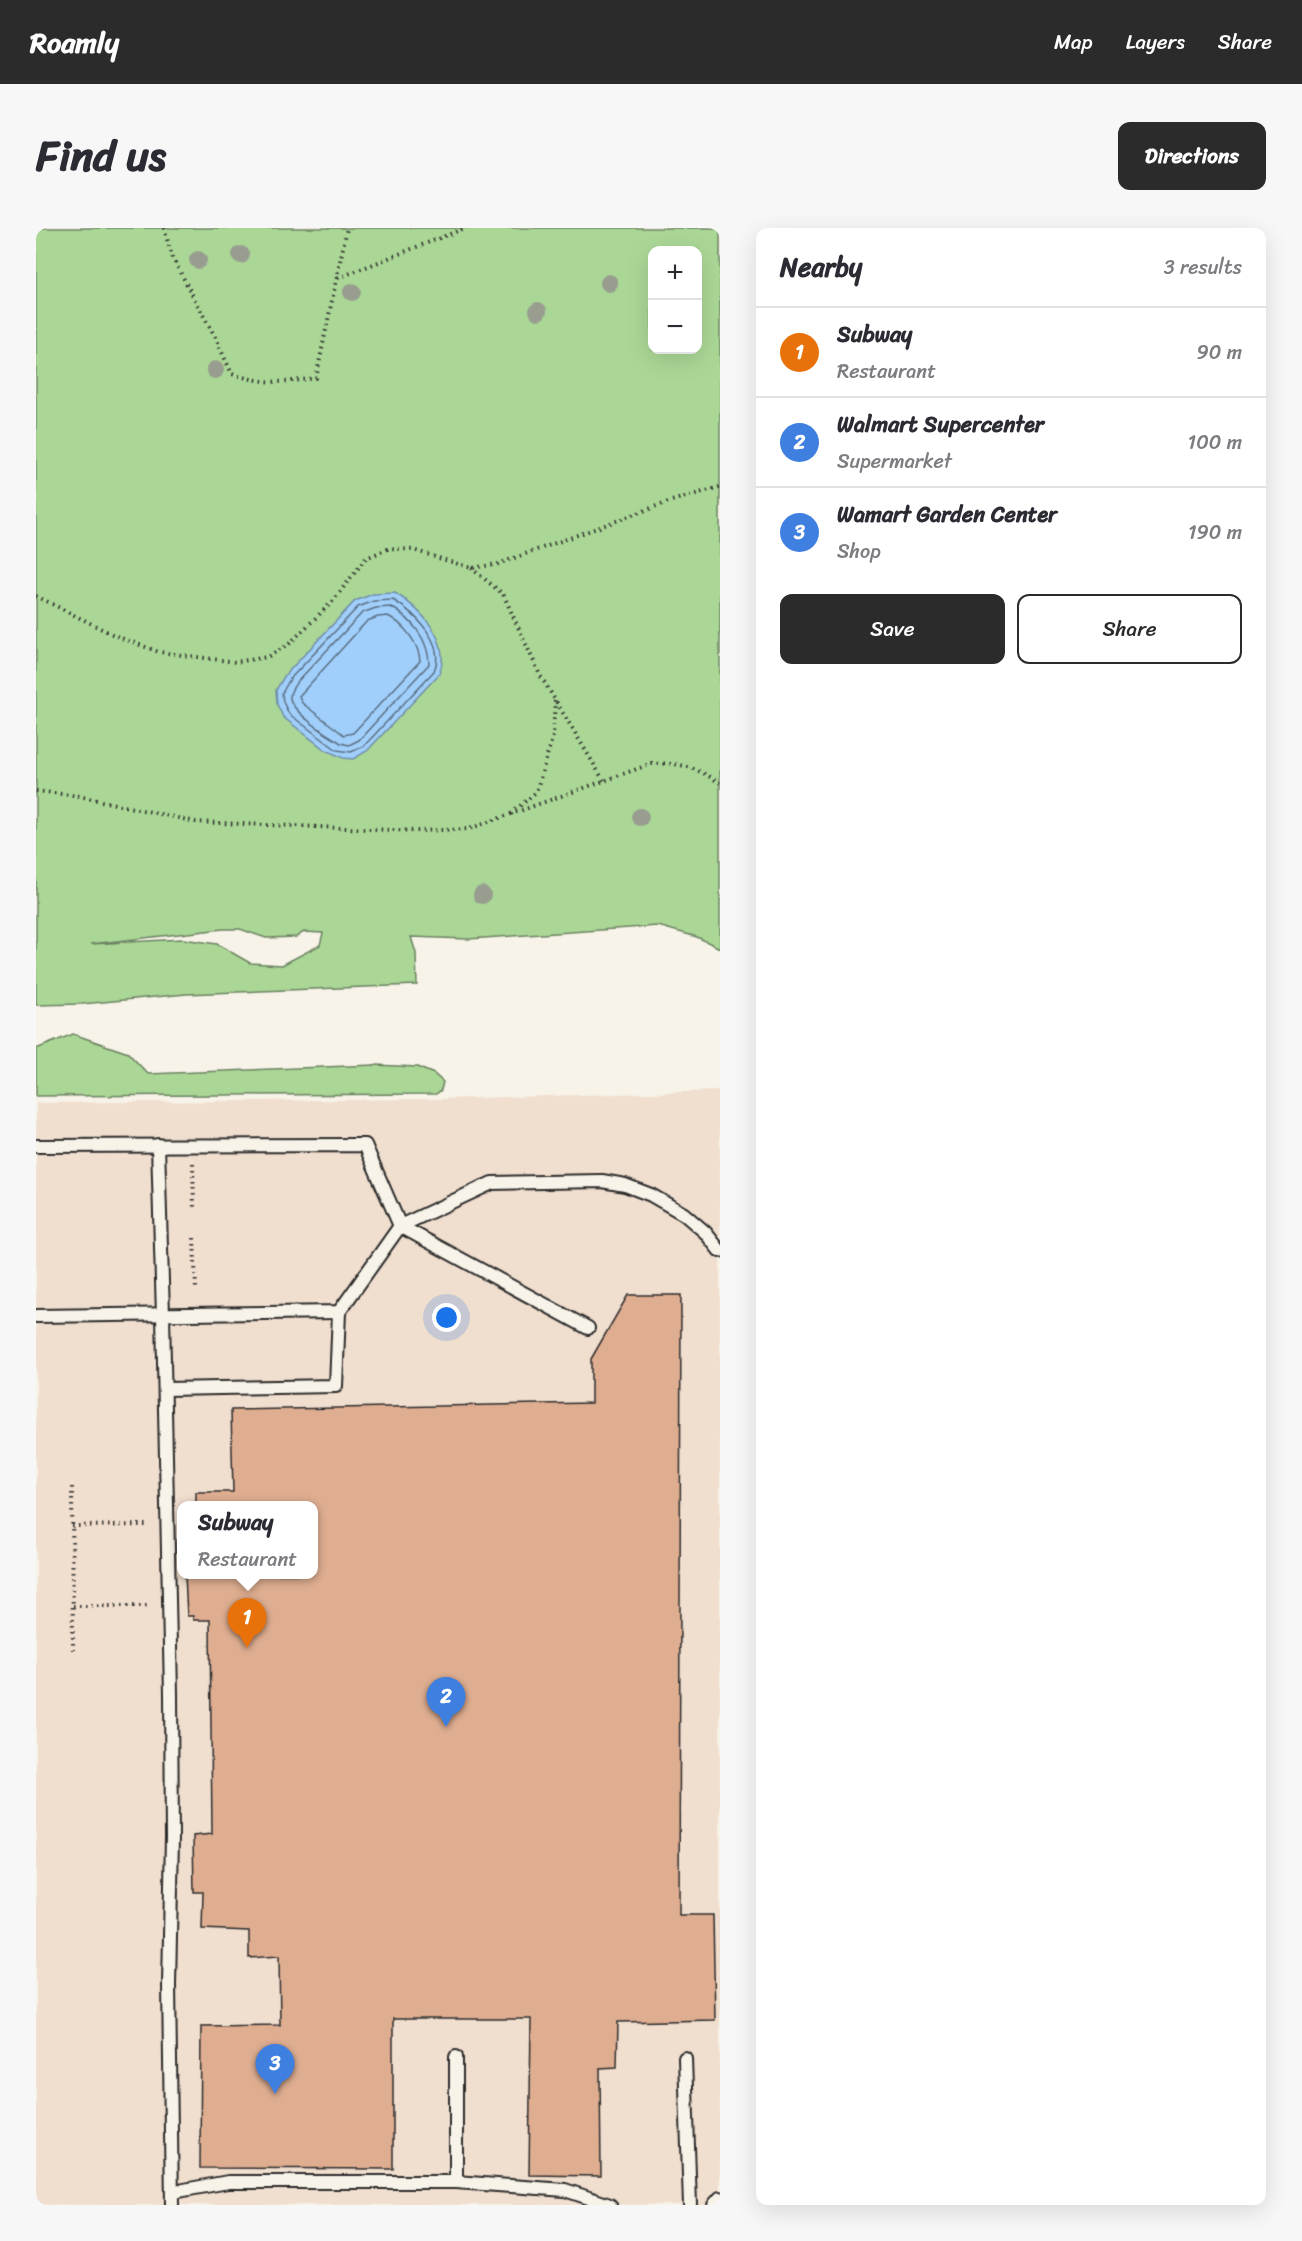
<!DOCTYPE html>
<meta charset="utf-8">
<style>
body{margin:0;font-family:Sriracha,sans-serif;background:#f7f7f7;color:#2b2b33}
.controls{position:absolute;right:18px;top:18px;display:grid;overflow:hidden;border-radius:12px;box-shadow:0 6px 24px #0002}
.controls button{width:54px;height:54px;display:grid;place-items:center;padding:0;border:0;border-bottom:2px solid #e1e1e2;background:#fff;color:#2b2b33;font:30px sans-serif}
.you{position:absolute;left:411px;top:1090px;width:21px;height:21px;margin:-15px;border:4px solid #fff;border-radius:50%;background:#1a73e8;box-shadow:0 0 0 9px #1a73e833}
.badge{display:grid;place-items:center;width:39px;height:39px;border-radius:50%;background:#2b2b2b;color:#fff;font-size:20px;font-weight:700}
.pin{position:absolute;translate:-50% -50px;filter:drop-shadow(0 2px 3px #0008)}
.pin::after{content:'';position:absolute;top:32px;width:21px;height:18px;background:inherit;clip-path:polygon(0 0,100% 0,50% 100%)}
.popup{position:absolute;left:141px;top:1273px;width:141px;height:78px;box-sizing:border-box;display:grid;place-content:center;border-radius:12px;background:#fff;filter:drop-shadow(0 2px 4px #0005);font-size:20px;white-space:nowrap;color:#7c7c81}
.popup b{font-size:22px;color:#2b2b33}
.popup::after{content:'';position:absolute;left:50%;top:100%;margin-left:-12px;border:12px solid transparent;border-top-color:#fff}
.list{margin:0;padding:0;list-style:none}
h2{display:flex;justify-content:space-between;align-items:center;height:78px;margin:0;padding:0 24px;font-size:26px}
h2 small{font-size:20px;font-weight:400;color:#7c7c81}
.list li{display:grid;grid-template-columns:39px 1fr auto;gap:18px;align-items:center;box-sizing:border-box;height:90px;padding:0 24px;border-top:2px solid #e1e1e2}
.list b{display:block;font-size:22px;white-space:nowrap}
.list p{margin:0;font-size:20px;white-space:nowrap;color:#7c7c81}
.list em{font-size:20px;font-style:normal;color:#7c7c81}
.actions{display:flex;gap:12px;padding:18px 24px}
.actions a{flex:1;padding:14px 0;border:2px solid #2b2b2b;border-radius:12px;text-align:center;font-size:21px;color:#2b2b2b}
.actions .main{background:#2b2b2b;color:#fff}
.map{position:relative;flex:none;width:684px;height:1977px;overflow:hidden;border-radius:12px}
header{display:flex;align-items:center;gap:36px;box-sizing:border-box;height:84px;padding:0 30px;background:#2b2b2b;color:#fff}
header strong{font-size:28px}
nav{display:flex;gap:33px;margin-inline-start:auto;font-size:21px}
.intro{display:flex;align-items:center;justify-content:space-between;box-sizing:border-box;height:144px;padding:0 36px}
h1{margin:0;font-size:42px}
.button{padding:15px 27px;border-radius:12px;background:#2b2b2b;color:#fff;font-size:21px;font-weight:700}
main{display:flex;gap:36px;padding:0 36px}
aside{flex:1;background:#fff;border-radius:12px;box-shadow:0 6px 24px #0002}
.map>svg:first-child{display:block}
.built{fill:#f0dece;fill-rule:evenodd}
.green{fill:#aad796;stroke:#6a8160;stroke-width:1.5;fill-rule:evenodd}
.water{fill:#a0cffc;stroke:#718da8;stroke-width:1.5}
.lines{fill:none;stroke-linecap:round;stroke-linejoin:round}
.shore{stroke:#5a6d7f;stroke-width:1.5}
.building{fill:#dfae91;stroke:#2b2b2b;stroke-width:1.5}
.lane-casing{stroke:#2b2b2b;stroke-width:16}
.path{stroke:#2b2b2b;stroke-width:4;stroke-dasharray:1.5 4.5;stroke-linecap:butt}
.lane{stroke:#f7f3e8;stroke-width:12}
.tree{fill:#989d8f}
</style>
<header>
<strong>Roamly</strong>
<nav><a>Map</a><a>Layers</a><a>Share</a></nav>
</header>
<div class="intro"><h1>Find us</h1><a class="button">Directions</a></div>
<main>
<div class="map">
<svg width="684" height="1977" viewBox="0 0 684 1977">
<rect width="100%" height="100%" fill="#f7f3e8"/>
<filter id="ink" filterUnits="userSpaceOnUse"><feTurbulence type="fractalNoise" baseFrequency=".0167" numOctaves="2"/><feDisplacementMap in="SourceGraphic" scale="12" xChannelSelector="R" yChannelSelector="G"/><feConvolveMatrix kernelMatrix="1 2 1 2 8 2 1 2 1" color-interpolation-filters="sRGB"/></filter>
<g filter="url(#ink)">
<path class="built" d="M 684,863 L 684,1977 L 0,1977 L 0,875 L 401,871 ZM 145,1278 L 277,1278 L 277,1346 L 145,1346 Z"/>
<g class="green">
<path d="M 0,0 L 684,0 L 684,720 L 661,709 L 622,698 L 432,711 L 375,709 L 380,725 L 381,757 L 150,766 L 46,776 L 0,777 ZM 616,22 L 662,22 L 662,122 L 616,122 ZM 187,701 L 204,701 L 230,710 L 260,709 L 268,704 L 287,705 L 284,717 L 246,737 L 214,735 L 181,716 L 147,711 L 55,716 Z"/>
<polygon points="37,806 92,825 112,846 339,837 381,839 398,846 407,854 405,862 400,866 0,868 0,821"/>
</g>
<path class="water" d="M 359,365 C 385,381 416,413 403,446 L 331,523 L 317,531 L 307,530 L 288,521 L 247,489 L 241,476 L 240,462 L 249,447 L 319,373 L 337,366 Z"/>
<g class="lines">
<g class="shore">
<path d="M 338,373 L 357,372 C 379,385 410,415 398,443 L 328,518 L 315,524 L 301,522 L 253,486 L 247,474 L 246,465 L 254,451 L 322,379 Z"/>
<path d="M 355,379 C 375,390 393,412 393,436 L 323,512 L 313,517 L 305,515 C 293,508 252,482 254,468 C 254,463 258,459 260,455 L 326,385 L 340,380 Z"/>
<path d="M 352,388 C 368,396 383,416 384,433 L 317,505 L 308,507 L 266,475 L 263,468 L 331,393 L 342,389 Z"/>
</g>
</g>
<polygon class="building" points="592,1067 645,1067 643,1687 677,1687 679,1792 582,1794 581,1839 564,1840 565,1948 493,1947 495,1791 357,1791 357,1941 164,1940 165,1798 244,1797 243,1728 213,1730 213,1703 166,1701 167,1664 158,1664 157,1608 176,1606 174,1392 157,1392 157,1388 151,1388 149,1346 277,1346 277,1278 160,1278 160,1264 197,1264 195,1182 555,1175 555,1131"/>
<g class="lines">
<g class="lane-casing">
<g id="lane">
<polyline points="122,917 127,1087 135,1466 136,1609 133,1757 136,1977"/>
<polyline points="0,918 329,917 364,998 552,1100"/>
<polyline points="0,1088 303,1084 364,998 456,955 566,953 589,957 615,967 648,986 669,1004 684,1023"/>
<polyline points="129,1161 300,1158 303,1084"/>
<polyline points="420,1829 420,1954"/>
<polyline points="649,1830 654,1977"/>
<polyline points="137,1964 192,1954 420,1954 529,1962 574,1977"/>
<polyline points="678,1977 684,1970"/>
</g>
</g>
<g class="path">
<path d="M 128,0 L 136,29 L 179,109 L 196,146 C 229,156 246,155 280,150 L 311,0"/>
<polyline points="302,50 429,0"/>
<polyline points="435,340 467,366 504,447 568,553"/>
<polyline points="0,368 80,408 123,424 200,434 231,429 252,417 296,374 330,330 354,320 377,322 435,340 462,336 632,274 684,259"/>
<path d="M 0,563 L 43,568 L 160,594 L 381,603 L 433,601 L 615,536 C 645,534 659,539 684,555"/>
<polyline points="475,586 500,564 517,508 519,472"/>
<polyline points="157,935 158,981"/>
<polyline points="158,1010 160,1061"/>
<polyline points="36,1259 37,1422"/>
<polyline points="36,1298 110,1297"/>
<polyline points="37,1378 111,1378"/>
</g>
<use href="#lane" class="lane"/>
</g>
<g class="tree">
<circle cx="205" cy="27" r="9"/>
<circle cx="162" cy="32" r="9"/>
<circle cx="573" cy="55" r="9"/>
<circle cx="316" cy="64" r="9"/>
<circle cx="502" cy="83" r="9"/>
<circle cx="179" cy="142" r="9"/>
<circle cx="604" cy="589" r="9"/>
<circle cx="446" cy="667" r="9"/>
</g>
</g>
</svg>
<div class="controls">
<button>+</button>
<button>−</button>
</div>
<div class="you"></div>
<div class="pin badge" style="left:211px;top:1420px;background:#e8710a">1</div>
<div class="popup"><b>Subway</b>Restaurant</div>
<div class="pin badge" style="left:410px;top:1499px;background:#3f7fe0">2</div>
<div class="pin badge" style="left:239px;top:1866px;background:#3f7fe0">3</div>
</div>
<aside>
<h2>Nearby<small>3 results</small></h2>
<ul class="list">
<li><span class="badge" style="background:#e8710a">1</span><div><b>Subway</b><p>Restaurant</p></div><em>90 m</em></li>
<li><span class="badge" style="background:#3f7fe0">2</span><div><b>Walmart Supercenter</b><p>Supermarket</p></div><em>100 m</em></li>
<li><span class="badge" style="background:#3f7fe0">3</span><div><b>Wamart Garden Center</b><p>Shop</p></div><em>190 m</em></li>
</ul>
<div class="actions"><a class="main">Save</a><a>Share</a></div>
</aside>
</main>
